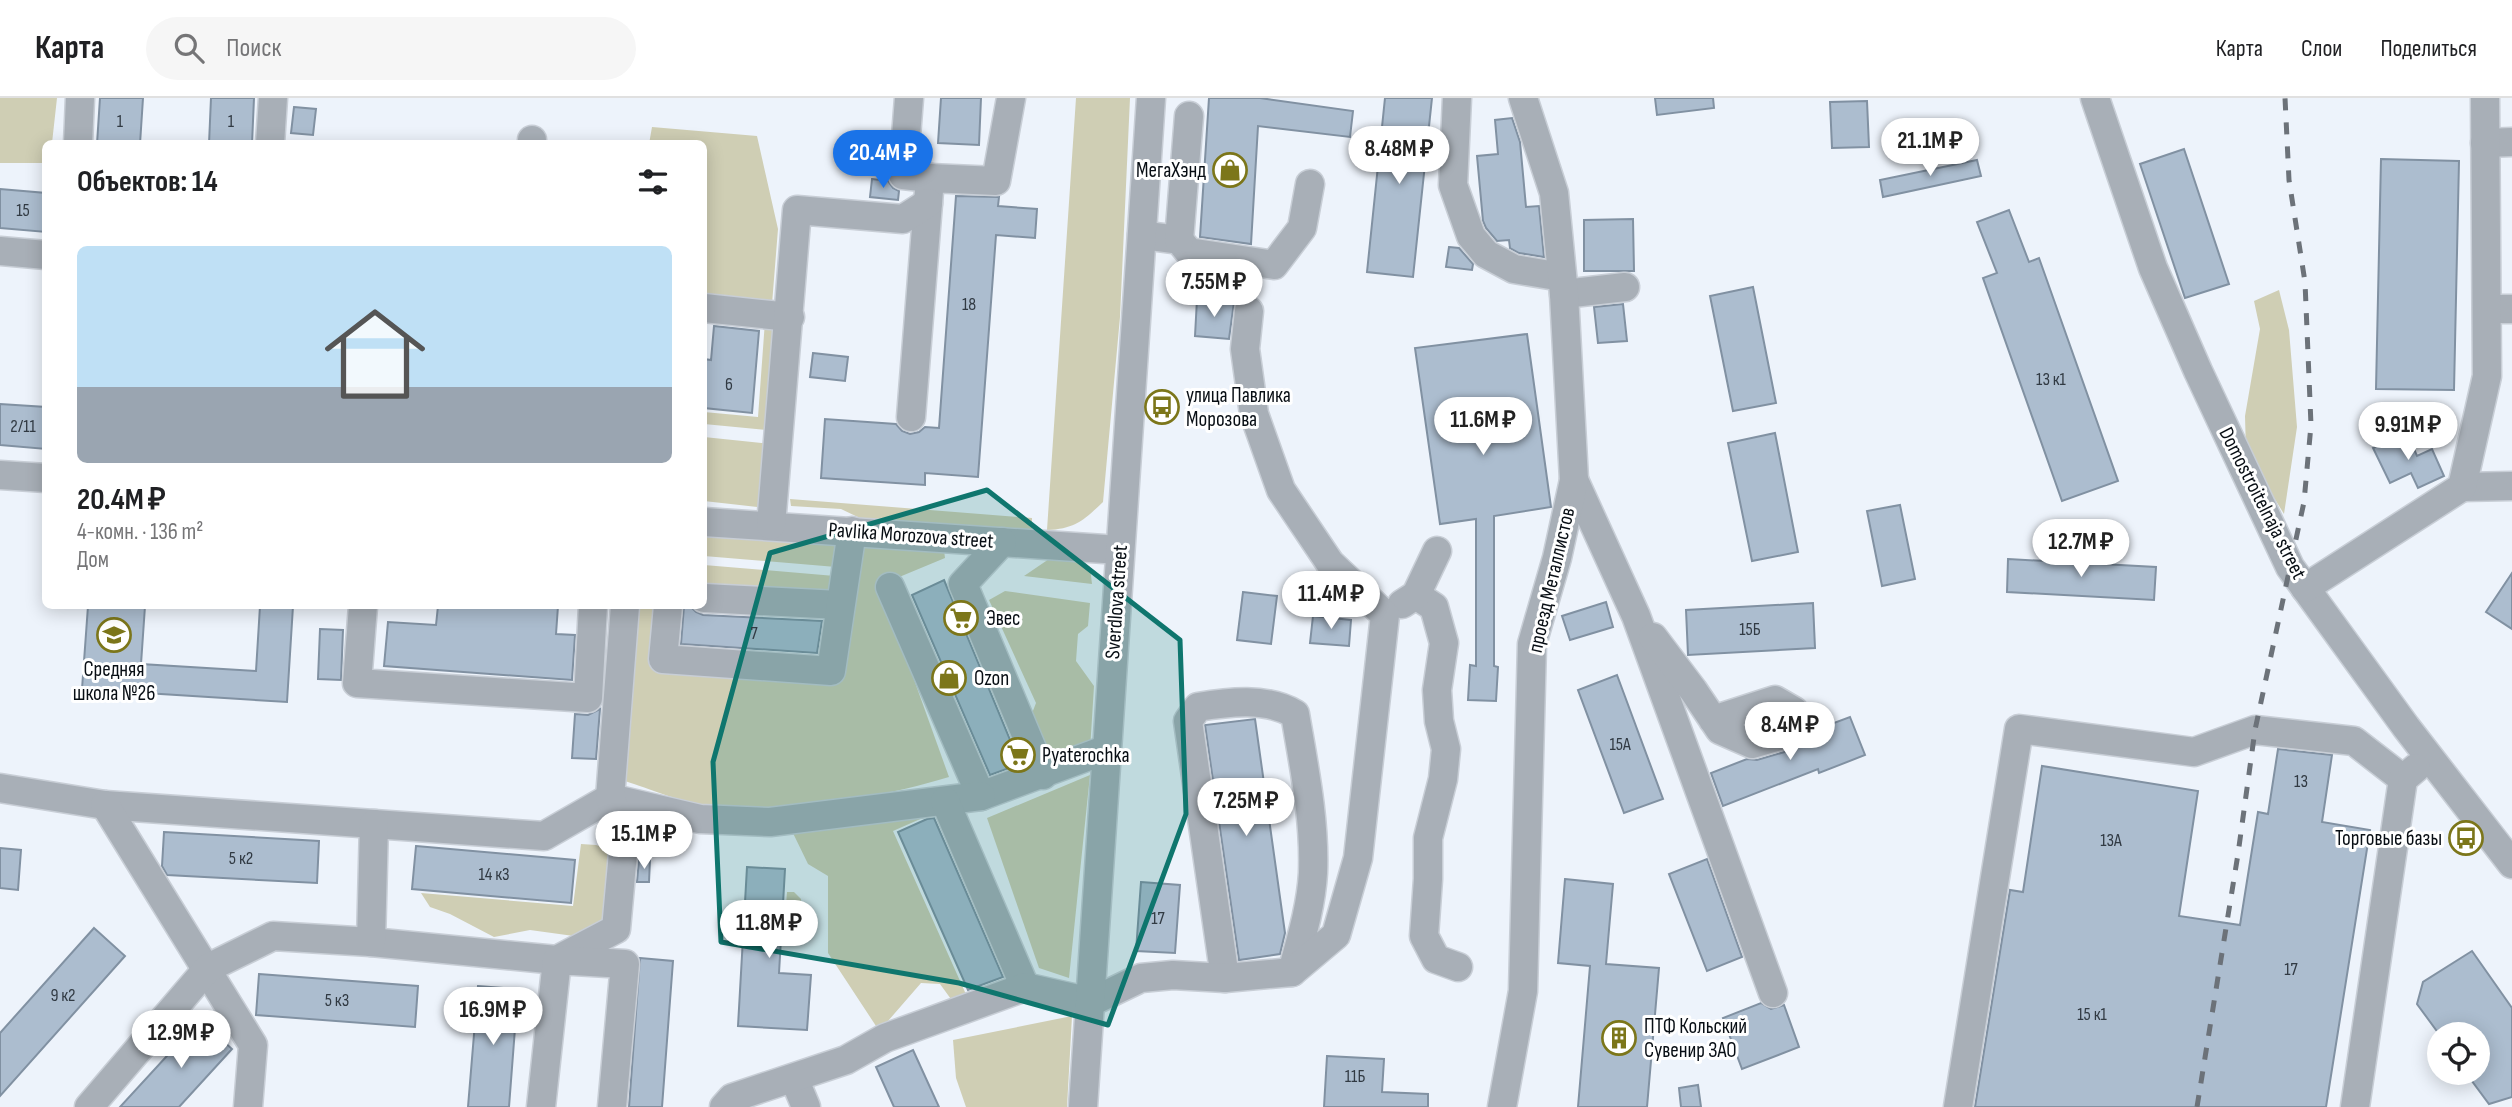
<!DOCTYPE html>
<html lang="ru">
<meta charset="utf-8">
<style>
:root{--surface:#fff;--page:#f6f6f6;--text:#202124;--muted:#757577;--line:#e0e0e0;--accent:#1a73e8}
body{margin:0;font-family:"Sofia Sans Condensed",sans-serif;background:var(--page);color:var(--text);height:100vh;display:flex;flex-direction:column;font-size:26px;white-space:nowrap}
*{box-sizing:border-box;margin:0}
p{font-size:23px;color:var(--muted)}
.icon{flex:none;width:38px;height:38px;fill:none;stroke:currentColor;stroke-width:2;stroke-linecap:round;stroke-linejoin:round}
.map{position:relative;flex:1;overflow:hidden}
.sheet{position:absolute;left:42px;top:42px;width:665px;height:469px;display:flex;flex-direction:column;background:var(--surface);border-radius:10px;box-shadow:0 4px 18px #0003}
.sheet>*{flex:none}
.buttons{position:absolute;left:2427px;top:924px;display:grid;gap:14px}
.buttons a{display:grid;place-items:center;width:63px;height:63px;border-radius:50%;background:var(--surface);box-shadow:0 4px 18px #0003;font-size:35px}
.price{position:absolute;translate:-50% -60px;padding:0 16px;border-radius:24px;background:#fff;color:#222;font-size:23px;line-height:46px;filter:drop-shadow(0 2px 4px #0008)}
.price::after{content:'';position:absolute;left:50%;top:42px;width:21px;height:16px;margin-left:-10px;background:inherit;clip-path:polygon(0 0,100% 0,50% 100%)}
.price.active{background:var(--accent);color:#fff}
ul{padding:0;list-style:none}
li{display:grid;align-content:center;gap:14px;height:371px;padding:0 35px}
li span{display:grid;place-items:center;height:217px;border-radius:10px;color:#555}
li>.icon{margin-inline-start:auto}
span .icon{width:126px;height:126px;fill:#fffc;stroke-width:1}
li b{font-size:30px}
h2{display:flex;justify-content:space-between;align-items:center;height:84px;padding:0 35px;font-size:30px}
header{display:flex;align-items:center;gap:42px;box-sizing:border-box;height:98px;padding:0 35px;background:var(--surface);border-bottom:2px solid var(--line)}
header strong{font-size:33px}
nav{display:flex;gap:38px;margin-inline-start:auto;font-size:24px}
.search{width:490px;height:63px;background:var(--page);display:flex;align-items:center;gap:18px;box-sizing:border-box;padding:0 24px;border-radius:38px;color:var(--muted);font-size:26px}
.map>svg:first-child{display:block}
.green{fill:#cfceb4}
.building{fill:#acbdcf;stroke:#8191a2;stroke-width:2}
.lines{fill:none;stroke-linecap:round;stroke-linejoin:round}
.minor-casing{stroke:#c8ced6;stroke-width:31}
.minor{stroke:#a8afb7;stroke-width:28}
.rail{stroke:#6c7279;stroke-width:5;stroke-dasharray:12 12;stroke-linecap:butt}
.marked{fill:#0f766e;fill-opacity:0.2;stroke:#0f766e;stroke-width:5;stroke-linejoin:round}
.labels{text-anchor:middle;stroke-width:6;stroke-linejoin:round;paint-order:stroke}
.number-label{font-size:18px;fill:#313a43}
.poi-label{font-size:21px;fill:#080e14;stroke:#fff;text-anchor:start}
.street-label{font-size:21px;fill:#080e14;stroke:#fff}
</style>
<header>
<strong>Карта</strong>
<div class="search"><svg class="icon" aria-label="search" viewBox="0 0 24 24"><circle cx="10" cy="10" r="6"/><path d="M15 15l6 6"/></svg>Поиск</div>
<nav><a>Карта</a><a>Слои</a><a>Поделиться</a></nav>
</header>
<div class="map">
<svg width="2512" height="1009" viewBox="0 0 2512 1009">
<rect width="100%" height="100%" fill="#edf3fb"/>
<g class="green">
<path d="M0,0h57l-5,45 -6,1 -1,19h-45z"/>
<path d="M1076,0h54l-10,219 -17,185c-19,18 -28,27 -56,28z"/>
<path d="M652,29l105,9 21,93 -6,75 -68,-8v-152h-55z"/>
<path d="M2279,192l10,40 8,97 -13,87 -38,-62 -1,-36 15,-87 -6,-28z"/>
<path d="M765,223l15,1 -14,108 -62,-6v-12l54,5z"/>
<path d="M704,339l68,7 -5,64 -63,-7z"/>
<path d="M790,401l242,19v12l-170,-11 -21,-10 -50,-3z"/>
<path d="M704,437l136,8 -4,24 -132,-11z"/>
<path d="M860,446l84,6 1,8 -65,27 69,192c-71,22 -167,35 -241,29 -21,-2 -61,-18 -83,-25l12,-175h19l-5,62 191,14 11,-101z"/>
<path d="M1049,461l35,3 6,5 2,17 -68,-8z"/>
<path d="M704,467l131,11 -3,17 -128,-8z"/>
<path d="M1005,493l85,12 -2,23 -10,8 -2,27 18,25 -4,64 -25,12 -21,-8 -15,-33 7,-18 -47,-103z"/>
<path d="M1090,677l-21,203 -30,-10 -52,-150z"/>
<path d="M934,715l-41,18 76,170 -13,5 -16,-22 -19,-1 -33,38 -12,5 -48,-73v-77l-20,-12 -18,-37z"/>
<path d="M581,746l15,1 19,6 -7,73 -27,13 -51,-7 -36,7 -44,-23 -20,-7 -9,-14 152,13z"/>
<path d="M787,794h7l7,7 -2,38 -9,9 -7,-1z"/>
<path d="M1072,918l-5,91h-101l-10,-29 -3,-38z"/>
</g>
<g class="building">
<path d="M100,0h43l-3,46h-43z"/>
<path d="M211,0h43l-2,46h-43z"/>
<path d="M941,0h40l-2,47 -41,-2z"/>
<path d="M1209,0h51l93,13 -3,26 -92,-11 -7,118 -51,-7z"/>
<path d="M1385,0h47l-19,179 -46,-5z"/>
<path d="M1655,0h58l1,10 -57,7z"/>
<path d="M1867,3l2,46 -37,1 -2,-46z"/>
<path d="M294,9l22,2 -3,26 -22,-2z"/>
<path d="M1512,20l8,24 6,65 13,-1 5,51 -25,-4 -9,-5 -1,-8 -12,1 -11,-13 -3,-7 -6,-65 21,-2 -3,-34z"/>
<path d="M2184,51l45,135 -44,14 -45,-134z"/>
<path d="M2381,61l78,2 -5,229 -78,-1z"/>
<path d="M1977,62l4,16 -98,21 -3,-17z"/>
<path d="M872,81l16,2 5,7 6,3 -1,9 -28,-3z"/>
<path d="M0,91l46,4v39l-46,-4z"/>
<path d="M956,98l43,1 -1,9 39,3 -2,29 -39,-3 -18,242 -53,-4v12l-104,-7 4,-59 71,5 6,7 8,3 9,-2 6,-5 14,1z"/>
<path d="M2009,112l20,52 10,-4 79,223 -56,20 -79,-223 14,-5 -20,-51z"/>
<path d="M1633,121l1,52h-50v-51z"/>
<path d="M1449,149l10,1 14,16 -1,6 -26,-3z"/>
<path d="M1753,189l23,116 -43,8 -23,-115z"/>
<path d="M1197,201l37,3 -5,37 -34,-3z"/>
<path d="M1623,206l4,37 -29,2 -4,-36z"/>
<path d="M714,228l45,5 -7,82 -48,-5v-49l7,1z"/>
<path d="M1527,236l24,173 -57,9v150l4,1 -2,34 -28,-1 2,-35 6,1v-147l-36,5 -25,-176z"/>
<path d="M813,255l35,4 -3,24 -35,-4z"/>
<path d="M0,306l46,3v42l-46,-4z"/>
<path d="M1775,335l23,119 -46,9 -24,-118z"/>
<path d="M2407,335l10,23 15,-7 12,27 -26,12 -7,-15 -21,10 -17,-35z"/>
<path d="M1900,407l15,74 -33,7 -15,-75z"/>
<path d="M2008,461l148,8 -2,33 -147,-8z"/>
<path d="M2512,475v56l-26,-17z"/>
<path d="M944,482l76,184 -30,11 -78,-180z"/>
<path d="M1243,494l34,4 -6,48 -34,-4z"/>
<path d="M1606,504l7,25 -43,13 -8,-24z"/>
<path d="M1813,505l2,45 -127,7 -2,-45z"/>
<path d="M88,508h57l-4,58 115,7 4,-65h33l-6,96 -205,-13z"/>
<path d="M438,508h120l-2,28 19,1 -3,45 -188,-14 4,-44 48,3z"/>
<path d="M684,508h6l6,6 7,3 119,6 -5,32 -136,-9z"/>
<path d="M1313,518l38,4 -2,26 -39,-3z"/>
<path d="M320,531l23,1 -2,50 -23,-1z"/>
<path d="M1617,577l46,124 -39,14 -46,-123z"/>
<path d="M600,611l-4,50 -24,-1 3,-44 13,1z"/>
<path d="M1850,619l15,38 -46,18 -1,-4 -95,37 -12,-33 36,-14 10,1 31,-9 6,-4 5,-8 6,-2 -1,-3z"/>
<path d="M1255,621l30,214 -5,21 -41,6 -34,-235z"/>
<path d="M2278,651l54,6 -10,67 48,8 -44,277h-351l35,-217 13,2 19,-126 156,25 -19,125 61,9 18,-113 10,2z"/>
<path d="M934,720l69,159 -35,13 -70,-158 29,-13z"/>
<path d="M164,734l155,9 -2,42 -150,-8 -5,-9z"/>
<path d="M416,748l159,14 -4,43 -159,-14z"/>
<path d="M0,750l21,2 -3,40 -18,-2z"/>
<path d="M1707,761l35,98 -35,14 -38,-97z"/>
<path d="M639,762h11l-1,22h-12z"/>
<path d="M747,769l38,2 -6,104 32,2 -4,55 -69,-4z"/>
<path d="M1565,781l48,5 -7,80 53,4 -12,139h-69l12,-141 -32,-3z"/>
<path d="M1141,784l39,3 -5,68 -39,-2z"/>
<path d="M94,830l31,28 -125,140v-63z"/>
<path d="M2472,853l40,57v89l-23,7 -23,-31h12v-39h-39l-22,-30 6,-22z"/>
<path d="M640,860l33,3 -11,146h-33z"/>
<path d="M259,876l159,12 -3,41 -159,-12z"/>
<path d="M478,888l40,3 -9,118h-41z"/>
<path d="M1761,905l10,6 13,-4 15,42 -57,22 -19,-51z"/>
<path d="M200,922l32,29 -53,58h-59z"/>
<path d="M913,952l26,57h-45l-18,-40z"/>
<path d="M1327,958l57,3 -2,33 46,2v13h-104z"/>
<path d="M1698,987l3,22h-20l-2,-19z"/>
</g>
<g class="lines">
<g class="minor-casing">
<g id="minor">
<path d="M909,0l-6,77 27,3"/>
<path d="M1457,0l-4,87 18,51 15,18 28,15 48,8"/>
<path d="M2095,0l58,170 45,103 92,196 116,160 106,137"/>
<path d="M2485,45l27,-1"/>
<path d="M78,46l2,-46"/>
<path d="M270,46l3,-46"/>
<path d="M532,46v-4"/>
<path d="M1142,137l37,5 10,12 85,13 28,-37 8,-44"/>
<path d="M1179,142l10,-124"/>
<path d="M0,153l46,4"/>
<path d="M1564,196l61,-7"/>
<path d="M704,210l86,9"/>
<path d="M2487,211h25"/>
<path d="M911,319l19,-239 66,3 15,-83"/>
<path d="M0,377l46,3"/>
<path d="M1574,382l62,136 137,377"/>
<path d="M2462,389l50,-1"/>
<path d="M704,424l415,28"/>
<path d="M771,427l26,-315 106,9 25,-16"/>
<path d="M1002,444l-39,42 80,191"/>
<path d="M890,489l91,209 124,-46"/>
<path d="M2305,490l157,-101 25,-111 -2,-278"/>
<path d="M1416,497l18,12 10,36 -7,47 2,31 7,28 -3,30 -15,59v41l-4,57 12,23 22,8"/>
<path d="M704,500l135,7"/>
<path d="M1402,506l14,-9 21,-44"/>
<path d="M363,508l-6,77 231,15 5,-92"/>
<path d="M668,508l-5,53 168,12 21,-140"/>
<path d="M1653,539l40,53 27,40 32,14 31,-9 11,-24 -19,-11 -62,20"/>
<path d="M0,690l105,17 439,31 66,-38 90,21 70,3 211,-26"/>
<path d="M945,703l80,186"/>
<path d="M105,707l148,240 -5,62"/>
<path d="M371,844l186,18 59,-31 9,-98 -15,-33 15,-192"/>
<path d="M1225,880l-37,-257 10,-14c30,-5 69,-10 97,7 9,53 20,105 18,159 -2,34 -12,66 -21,99"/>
<path d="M794,980l12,29"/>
<path d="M89,1009l119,-139 65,-32 98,6 3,-118"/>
<path d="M541,1009l16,-147 68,4 -13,143"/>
<path d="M724,1009l8,-9 114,-38 39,-22 140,-51 66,15 50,-24 32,-3 52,3 67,-6 44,-37 22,-77 27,-243 -55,-52 -49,-73 -27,-76 -9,-65 4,-38"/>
<path d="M1083,1009l68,-1009"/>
<path d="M1502,1009l21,-116 9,-347 25,-86 17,-78 -10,-186 -10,-101 -31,-95"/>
<path d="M1958,1009l61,-378 175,23 61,-22 99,11 49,38"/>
<path d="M2355,1009l48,-328 13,-11"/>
</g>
</g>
<use href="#minor" class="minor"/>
<path class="rail" d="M2197,1009l41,-253 17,-124 49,-228 7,-77 -6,-143 -16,-102 -4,-82"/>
</g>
<path class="marked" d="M987,392l193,150 6,174 -78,211 -149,-42 -238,-41 -8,-180 57,-209z"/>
<defs>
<g id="shop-ring" transform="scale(1.75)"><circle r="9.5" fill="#fff" stroke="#7c761a" stroke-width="1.5"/><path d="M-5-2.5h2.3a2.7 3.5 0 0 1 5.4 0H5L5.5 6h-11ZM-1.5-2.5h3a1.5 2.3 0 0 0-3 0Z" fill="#7c761a"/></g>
<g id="bus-ring" transform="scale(1.75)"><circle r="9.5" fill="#fff" stroke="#7c761a" stroke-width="1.5"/><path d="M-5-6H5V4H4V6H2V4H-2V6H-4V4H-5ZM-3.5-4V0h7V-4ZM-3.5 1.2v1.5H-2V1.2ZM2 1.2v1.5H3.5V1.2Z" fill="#7c761a"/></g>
<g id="supermarket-ring" transform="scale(1.75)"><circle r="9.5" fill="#fff" stroke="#7c761a" stroke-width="1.5"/><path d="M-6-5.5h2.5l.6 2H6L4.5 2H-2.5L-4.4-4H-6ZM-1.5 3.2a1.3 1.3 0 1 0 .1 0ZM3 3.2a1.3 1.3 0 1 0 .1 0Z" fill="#7c761a"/></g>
<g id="school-ring" transform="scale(1.75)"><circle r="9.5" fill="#fff" stroke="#7c761a" stroke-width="1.5"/><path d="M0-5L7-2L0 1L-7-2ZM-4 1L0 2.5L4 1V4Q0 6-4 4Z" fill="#7c761a"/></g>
<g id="building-ring" transform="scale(1.75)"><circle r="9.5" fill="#fff" stroke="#7c761a" stroke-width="1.5"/><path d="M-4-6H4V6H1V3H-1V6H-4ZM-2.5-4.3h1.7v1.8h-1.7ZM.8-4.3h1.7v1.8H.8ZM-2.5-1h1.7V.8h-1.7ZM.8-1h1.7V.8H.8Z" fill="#7c761a"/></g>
</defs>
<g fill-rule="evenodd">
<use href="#shop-ring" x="1230" y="72"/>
<use href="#bus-ring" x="1162" y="309"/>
<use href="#supermarket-ring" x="961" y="520"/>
<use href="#school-ring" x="114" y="537"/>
<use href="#shop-ring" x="949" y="580"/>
<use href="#supermarket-ring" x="1018" y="657"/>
<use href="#bus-ring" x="2466" y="740"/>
<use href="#building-ring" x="1619" y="940"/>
</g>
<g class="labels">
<g class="number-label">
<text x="120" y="29">1</text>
<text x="231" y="29">1</text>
<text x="23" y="118">15</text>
<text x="969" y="212">18</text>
<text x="2051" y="287">13 к1</text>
<text x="729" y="292">6</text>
<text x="23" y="334">2/11</text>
<text x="1750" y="537">15Б</text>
<text x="754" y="541">7</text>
<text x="1620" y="652">15А</text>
<text x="2301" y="689">13</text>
<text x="2111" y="748">13А</text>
<text x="241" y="766">5 к2</text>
<text x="494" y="782">14 к3</text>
<text x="1158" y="826">17</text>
<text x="2291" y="877">17</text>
<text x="63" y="903">9 к2</text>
<text x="337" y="908">5 к3</text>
<text x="2092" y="922">15 к1</text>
<text x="1355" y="984">11Б</text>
</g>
<g class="poi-label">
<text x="1206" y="79" text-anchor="end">МегаХэнд</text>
<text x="1186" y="304">улица Павлика<tspan x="1186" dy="24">Морозова</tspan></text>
<text x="986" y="527">Эвес</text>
<text x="114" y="578" text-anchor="middle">Средняя<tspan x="114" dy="24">школа №26</tspan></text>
<text x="974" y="587">Ozon</text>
<text x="1042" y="664">Pyaterochka</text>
<text x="2442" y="747" text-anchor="end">Торговые базы</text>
<text x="1644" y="935">ПТФ Кольский<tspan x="1644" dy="24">Сувенир ЗАО</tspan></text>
</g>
<g class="street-label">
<text transform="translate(2263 405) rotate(63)" y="7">Domostroitelnaja street</text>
<text transform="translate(911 437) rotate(4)" y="7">Pavlika Morozova street</text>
<text transform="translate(1551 482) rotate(-77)" y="7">проезд Металлистов</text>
<text transform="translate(1116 504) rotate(-86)" y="7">Sverdlova street</text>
</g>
</g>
</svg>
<div class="buttons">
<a><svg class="icon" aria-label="locate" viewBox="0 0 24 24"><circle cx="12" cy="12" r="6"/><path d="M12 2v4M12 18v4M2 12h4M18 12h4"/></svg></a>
</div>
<b class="price" style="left:1930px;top:80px">21.1M ₽</b>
<b class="price" style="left:1399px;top:88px">8.48M ₽</b>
<b class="price active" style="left:883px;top:92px">20.4M ₽</b>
<b class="price" style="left:1214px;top:221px">7.55M ₽</b>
<b class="price" style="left:1483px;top:359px">11.6M ₽</b>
<b class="price" style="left:2408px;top:364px">9.91M ₽</b>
<b class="price" style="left:2081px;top:481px">12.7M ₽</b>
<b class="price" style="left:1331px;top:533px">11.4M ₽</b>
<b class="price" style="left:1790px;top:664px">8.4M ₽</b>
<b class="price" style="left:1246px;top:740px">7.25M ₽</b>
<b class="price" style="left:644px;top:773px">15.1M ₽</b>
<b class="price" style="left:769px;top:862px">11.8M ₽</b>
<b class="price" style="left:493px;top:949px">16.9M ₽</b>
<b class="price" style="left:181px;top:972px">12.9M ₽</b>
<section class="sheet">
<h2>Объектов: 14<svg class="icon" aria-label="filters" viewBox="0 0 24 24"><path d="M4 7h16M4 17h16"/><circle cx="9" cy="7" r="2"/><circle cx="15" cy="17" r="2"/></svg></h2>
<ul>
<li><span style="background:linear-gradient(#bfe0f5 65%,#9aa5b1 0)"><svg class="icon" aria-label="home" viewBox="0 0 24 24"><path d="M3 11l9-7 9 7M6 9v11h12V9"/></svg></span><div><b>20.4M ₽</b><p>4-комн. · 136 m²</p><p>Дом</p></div></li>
</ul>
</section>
</div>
